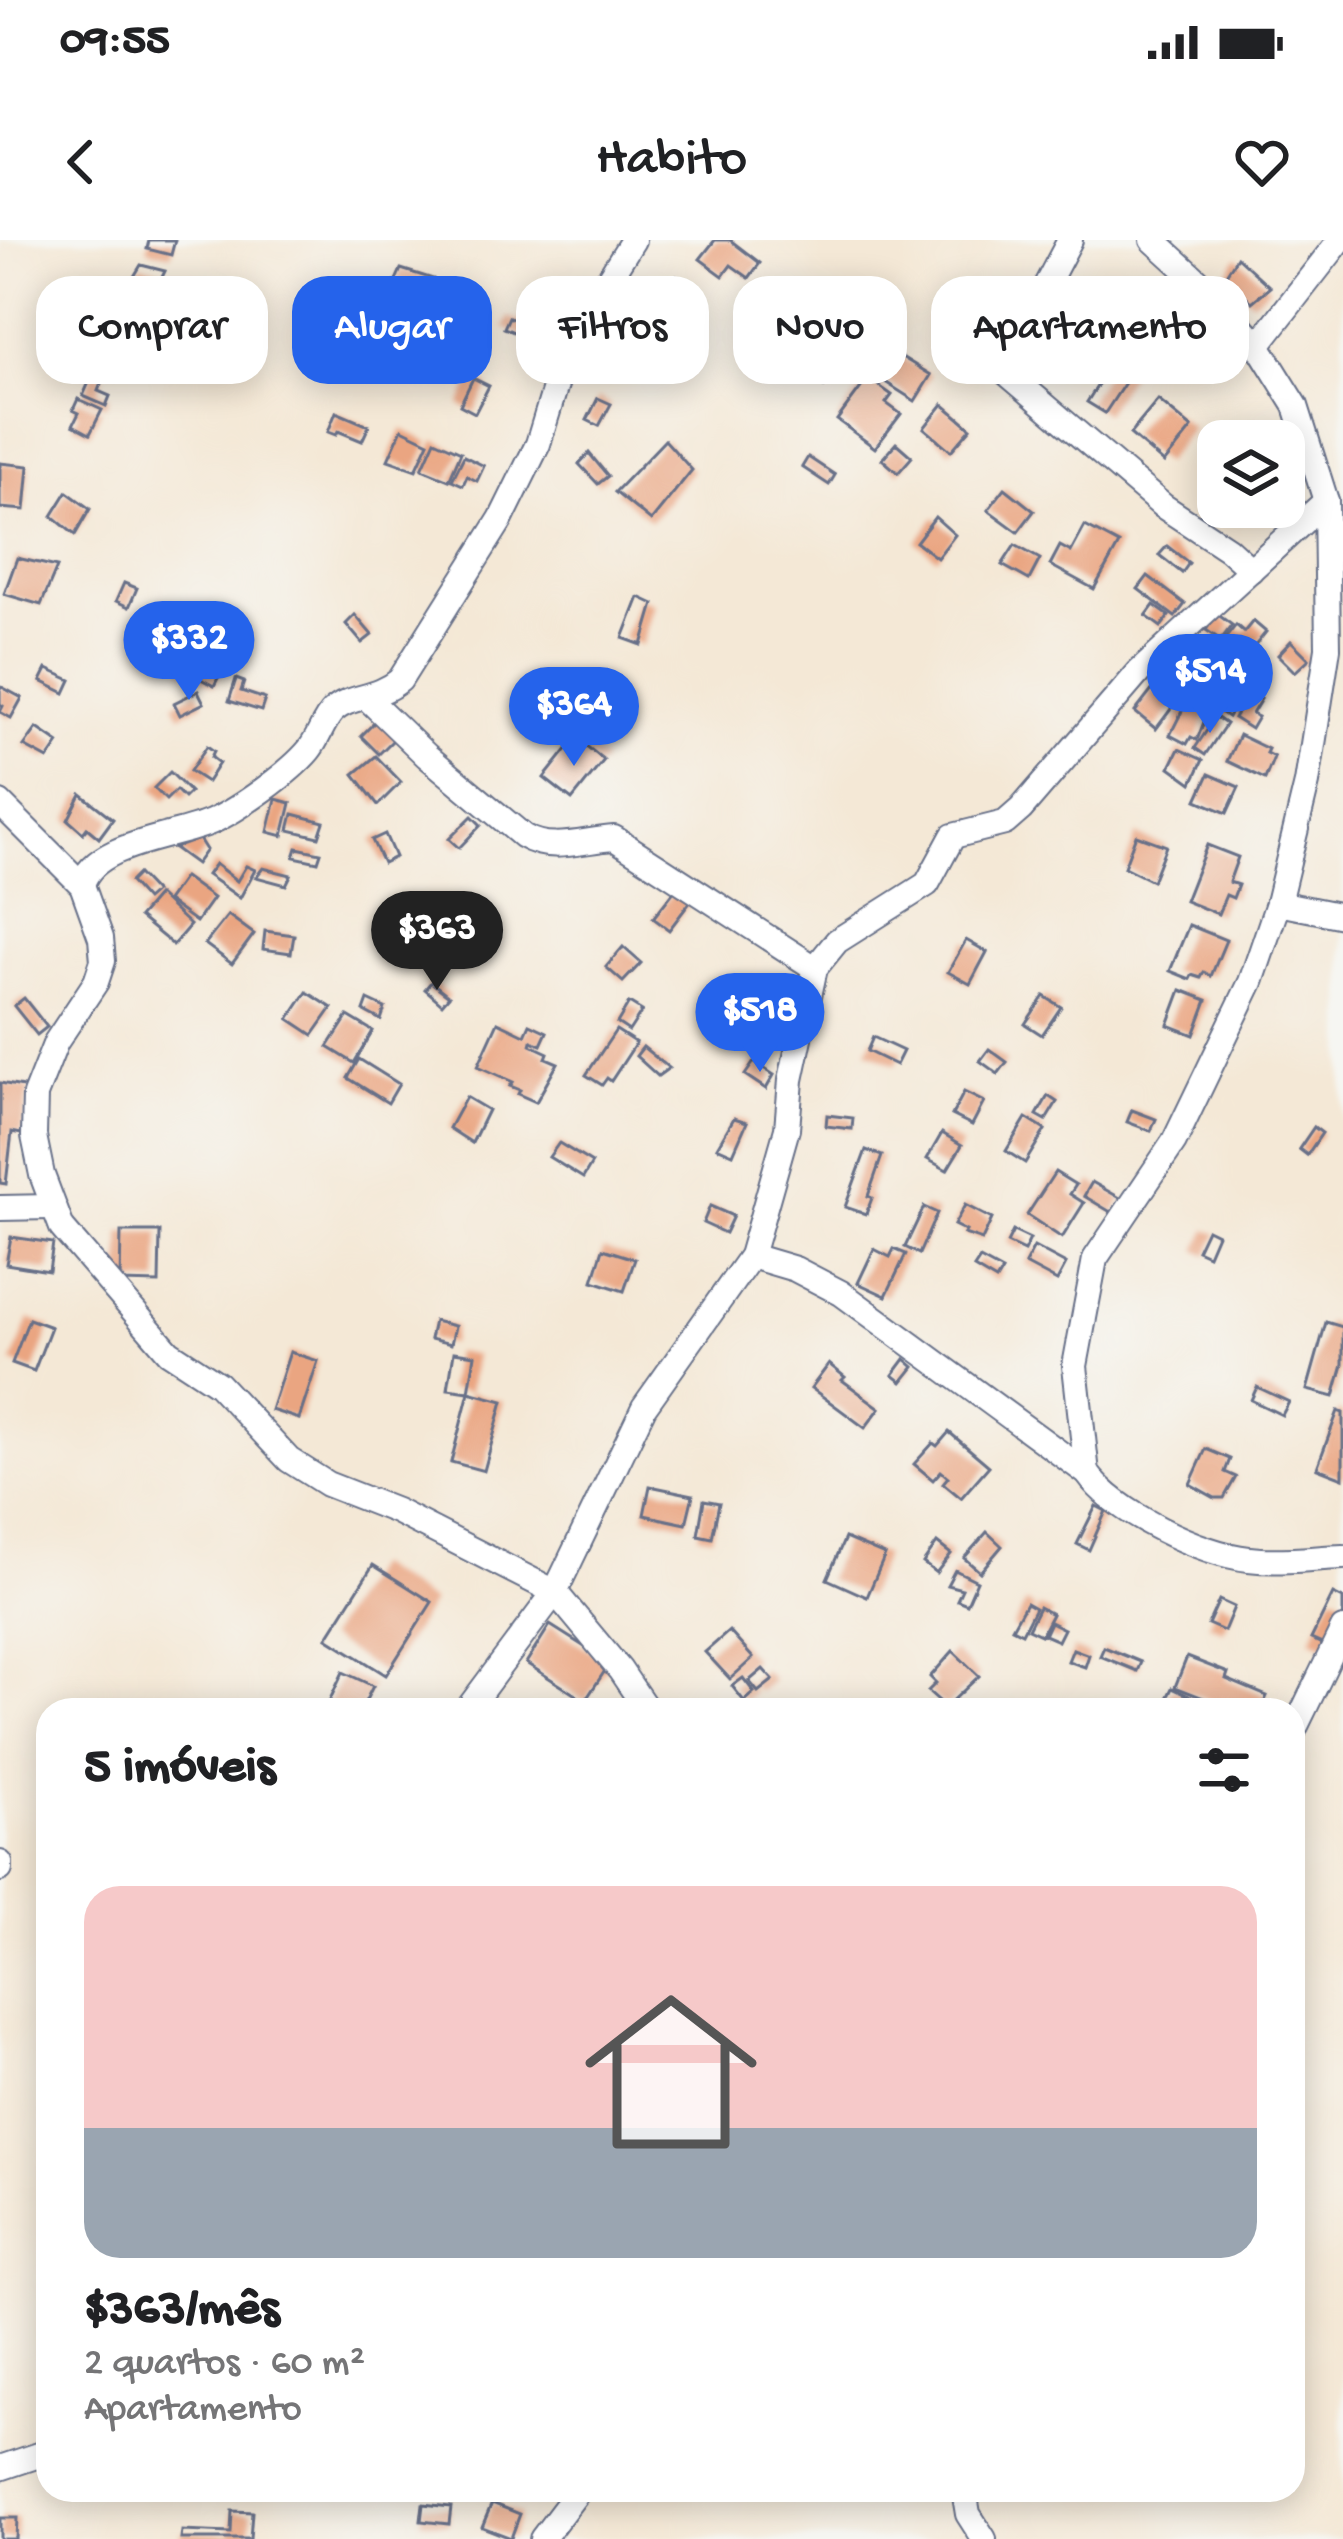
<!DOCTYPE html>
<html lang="pt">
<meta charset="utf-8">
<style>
:root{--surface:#fff;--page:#f6f6f6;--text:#202124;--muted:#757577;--line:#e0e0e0;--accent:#2563eb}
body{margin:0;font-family:"Gochi Hand",sans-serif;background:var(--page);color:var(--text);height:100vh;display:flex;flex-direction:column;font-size:45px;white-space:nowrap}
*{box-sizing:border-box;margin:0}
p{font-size:39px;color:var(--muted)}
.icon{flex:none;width:66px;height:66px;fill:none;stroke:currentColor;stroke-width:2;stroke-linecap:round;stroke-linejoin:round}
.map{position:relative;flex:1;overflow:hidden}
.drawer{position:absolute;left:36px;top:1458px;width:1269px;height:804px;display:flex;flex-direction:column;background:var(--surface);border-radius:36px;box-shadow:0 6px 30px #0003}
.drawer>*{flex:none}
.banner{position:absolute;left:36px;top:36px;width:1272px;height:108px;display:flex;gap:24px}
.fabs{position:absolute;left:1197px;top:180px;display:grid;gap:24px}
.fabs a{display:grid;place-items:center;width:108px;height:108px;border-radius:24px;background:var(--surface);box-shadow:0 6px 30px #0003;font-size:60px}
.price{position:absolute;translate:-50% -102px;padding:0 27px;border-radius:42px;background:var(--accent);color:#fff;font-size:39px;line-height:78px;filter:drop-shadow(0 3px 6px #0008)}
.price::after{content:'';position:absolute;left:50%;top:72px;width:36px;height:27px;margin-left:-18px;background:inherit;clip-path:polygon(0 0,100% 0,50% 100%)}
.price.active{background:#222;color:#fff}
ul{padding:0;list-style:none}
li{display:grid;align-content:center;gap:24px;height:636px;padding:0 48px}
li+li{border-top:3px solid var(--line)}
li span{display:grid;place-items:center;height:372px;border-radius:36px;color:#555}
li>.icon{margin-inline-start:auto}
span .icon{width:216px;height:216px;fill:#fffc;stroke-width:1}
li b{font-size:51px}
h2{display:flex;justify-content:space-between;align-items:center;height:144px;padding:0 48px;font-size:51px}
.tag{padding:0 42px;border-radius:36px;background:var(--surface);box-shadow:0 6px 30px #0003;font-size:42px;line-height:108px}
.tag.active{background:var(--accent);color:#fff}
.status{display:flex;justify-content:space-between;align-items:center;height:84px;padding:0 60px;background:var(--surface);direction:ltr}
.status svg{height:33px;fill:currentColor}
header{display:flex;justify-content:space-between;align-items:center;height:156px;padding:0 48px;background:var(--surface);font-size:54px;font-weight:600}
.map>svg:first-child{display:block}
.building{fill:#eaa581}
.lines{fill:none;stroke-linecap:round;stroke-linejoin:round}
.minor-casing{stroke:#677088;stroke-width:28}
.minor{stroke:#fff;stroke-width:24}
</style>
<div class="status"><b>09:55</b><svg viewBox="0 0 49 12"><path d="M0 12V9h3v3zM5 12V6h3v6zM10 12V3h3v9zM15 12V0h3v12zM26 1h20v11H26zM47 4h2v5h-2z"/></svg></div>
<header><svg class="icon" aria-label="back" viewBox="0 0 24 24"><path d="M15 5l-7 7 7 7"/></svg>Habito<svg class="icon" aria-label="heart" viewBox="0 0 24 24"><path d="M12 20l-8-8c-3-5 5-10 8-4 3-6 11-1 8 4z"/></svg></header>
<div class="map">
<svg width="1343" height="2299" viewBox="0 0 1343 2299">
<rect width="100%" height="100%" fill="#f6f6f2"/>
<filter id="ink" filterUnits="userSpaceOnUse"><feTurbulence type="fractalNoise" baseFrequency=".00833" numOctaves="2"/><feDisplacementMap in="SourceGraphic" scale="24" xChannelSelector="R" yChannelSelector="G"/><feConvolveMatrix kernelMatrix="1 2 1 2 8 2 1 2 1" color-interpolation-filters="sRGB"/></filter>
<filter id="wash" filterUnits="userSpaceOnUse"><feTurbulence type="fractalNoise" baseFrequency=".004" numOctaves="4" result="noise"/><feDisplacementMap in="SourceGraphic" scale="48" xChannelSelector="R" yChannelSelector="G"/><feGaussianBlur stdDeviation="2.7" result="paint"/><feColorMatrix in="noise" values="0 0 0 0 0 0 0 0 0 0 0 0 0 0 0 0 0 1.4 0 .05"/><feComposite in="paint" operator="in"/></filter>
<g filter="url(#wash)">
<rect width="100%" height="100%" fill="#f4e8d6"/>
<g id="blocks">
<g class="building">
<path d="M149,0h26l-4,15 -24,-6z"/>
<path d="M715,0h15l30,23 -11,15 -18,-13 -8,11 -23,-17z"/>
<path d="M1237,17l33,30 -18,15 -27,-26z"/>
<path d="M141,25l24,6 -14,30 -27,-8z"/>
<path d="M401,29l32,10 -22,48 -28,-17z"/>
<path d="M676,36l18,11 -8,15 -19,-10z"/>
<path d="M78,44l14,7 -6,13 -14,-6z"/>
<path d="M959,61l25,18 7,-10 8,6 -15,22 -20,-14 -8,12 -14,-9z"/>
<path d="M1177,68l16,8 -8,14 -15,-8z"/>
<path d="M442,70l37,19 -11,21 -37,-19z"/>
<path d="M509,77l26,11 -5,11 -26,-11z"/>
<path d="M1084,84l12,6 -8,17 -14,-10z"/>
<path d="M101,99l9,4 -3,6 13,6 -6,15 -23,-9z"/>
<path d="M887,108l44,27 -16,26 -44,-28z"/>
<path d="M1112,123l18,12 -25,38 -18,-11z"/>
<path d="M823,124l12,10 -11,13 -12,-10z"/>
<path d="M94,131l10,5 -6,15 12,5 -4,10 -23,-10z"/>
<path d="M473,138l16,8 -14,27 -15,-8z"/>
<path d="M868,138l24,17 -6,8 15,11 -26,34 -38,-28z"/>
<path d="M598,158l13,6 -12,22 -12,-6z"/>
<path d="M78,159l24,11 -12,24 -17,-9 6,-12 -6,-3z"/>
<path d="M1158,160l34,28 -28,35 -34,-29z"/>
<path d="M943,164l28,24 -20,23 -27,-23z"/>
<path d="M336,172l33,14 -7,15 -24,-10 -2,4 -8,-3z"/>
<path d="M402,189l27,13 -13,28 -28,-10z"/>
<path d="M435,200l26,12 -12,28 -27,-11z"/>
<path d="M665,200l27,30 -41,51 -36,-29z"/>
<path d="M896,203l16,14 -14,16 -16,-14z"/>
<path d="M589,213l19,23 -10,8 -19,-20z"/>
<path d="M464,216l20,10 -7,15 -10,-5 -4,9 -11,-5z"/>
<path d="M808,217l27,18 -6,10 -27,-18z"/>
<path d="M0,223l29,3 -4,44 -25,-2z"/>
<path d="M1005,248l29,23 -16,21 -30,-22z"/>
<path d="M1218,250v18l-12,16 -8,-6z"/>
<path d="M67,252l23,17 -15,26 -23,-19z"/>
<path d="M935,277l20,18 -18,23 -21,-16z"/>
<path d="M1085,286l34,18 -25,45 -44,-24 10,-19 11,6z"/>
<path d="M1015,305l25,14 -11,21 -27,-15z"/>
<path d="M1167,306l22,17 -7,10 -23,-18z"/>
<path d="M17,318l40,9 -16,38 -37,-11z"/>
<path d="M1148,336l37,28 -10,13 -37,-28z"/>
<path d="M124,343l13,5 -8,19 -13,-6z"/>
<path d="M639,357l15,7 -12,41 -19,-7z"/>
<path d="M1154,365l15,11 -8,11 -15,-11z"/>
<path d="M1217,374l15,11 -11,15 -15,-10z"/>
<path d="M355,375l17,20 -10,8 -16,-19z"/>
<path d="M1253,381l13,11 -20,25 -22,-17 12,-15 8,7z"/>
<path d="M1291,401l18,18 -14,13 -17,-17z"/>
<path d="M190,414l31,18 -7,14 -32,-17z"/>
<path d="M47,429l24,11 -6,13 -24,-12z"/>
<path d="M1218,434l18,13 8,-11 10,8 -17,24 -29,-22z"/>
<path d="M236,439l8,3 -3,9 24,8 -4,12 -32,-10z"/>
<path d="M1159,441l21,16 -24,32 -21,-17z"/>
<path d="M0,446l22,12 -11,20 -11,-6 3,-6 -3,-2z"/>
<path d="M198,451l6,12 -24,12 -6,-12z"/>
<path d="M1249,452l12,7 -9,15 6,3 -7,12 -17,-11z"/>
<path d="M1216,455l18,12 -6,10 -19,-13z"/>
<path d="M1186,463l21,11 -10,26 -6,-3 -4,7 -17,-9z"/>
<path d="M1216,477l10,7 -21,31 -10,-7z"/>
<path d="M378,479l18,18 -17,17 -18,-18z"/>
<path d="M37,488l22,15 -11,16 -24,-13z"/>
<path d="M1239,495l29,14 -2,4 8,4 -9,22 -38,-18z"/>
<path d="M576,498l28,22 -32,40 -28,-22z"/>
<path d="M207,506l7,5 -3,6 8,6 -12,19 -17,-11z"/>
<path d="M1179,509l24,11 -11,23 -22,-16z"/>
<path d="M376,516l25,26 -23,23 -24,-31z"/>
<path d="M170,532l20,20 -6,6 -8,-8 -10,10 -12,-12z"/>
<path d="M1209,534l30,13 -12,26 -30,-13z"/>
<path d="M81,554l32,25 -14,19 -12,-10 -4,5 -15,-13z"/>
<path d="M276,559l15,4 -8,33 -15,-4z"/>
<path d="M293,574l31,8 -5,15 -30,-7z"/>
<path d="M472,576l9,9 -22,23 -10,-9z"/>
<path d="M385,594l10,23 -12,6 -11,-23z"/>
<path d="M1136,595l30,11 -14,35 -28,-14z"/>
<path d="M199,599l7,11 -10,14 -22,-16z"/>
<path d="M1207,605l31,12 -9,25 9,3 -5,13 -7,-3 -8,19 -33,-13z"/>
<path d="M297,608l24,5 -3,9 -24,-5z"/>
<path d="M215,624l22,17 9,-15 9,4 -15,28 -33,-23z"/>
<path d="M263,628l28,7 -5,10 -30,-8z"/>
<path d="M138,634l17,18 -9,8 -16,-18z"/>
<path d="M184,637l29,21 -17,24 -29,-21z"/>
<path d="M678,646l16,11 -25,33 -16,-12z"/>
<path d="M158,655l32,30 -17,20 -34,-28z"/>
<path d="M228,675l26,19 -22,30 -27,-20z"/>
<path d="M1189,685l37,15 -15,36 -7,-4 -3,6 -9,-3 -2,4 -20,-8z"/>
<path d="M265,691l29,4 -3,18 -28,-4z"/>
<path d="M966,700l21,12 -17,32 -22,-12z"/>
<path d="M623,707l18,16 -18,19 -17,-15z"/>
<path d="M431,742l18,14 -7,8 -17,-15z"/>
<path d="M1181,750l26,10 -13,35 -26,-10z"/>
<path d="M307,752l25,16 -19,27 -24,-16z"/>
<path d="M1044,756l17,11 -19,28 -17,-11z"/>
<path d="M24,758l23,29 -10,8 -23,-29z"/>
<path d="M368,760l17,8 -4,12 -17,-9z"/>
<path d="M629,763l13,8 -13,20 -12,-8z"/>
<path d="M348,776l25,15 -19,32 -26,-16z"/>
<path d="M498,782l27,13 5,-11 17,8 -6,13 -9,-4 -1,4 17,8 -2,5 12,5 -22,39 -18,-8 2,-4 -10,-4 3,-4 -35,-16z"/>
<path d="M616,790l20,13 -25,38 -4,-3 -5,7 -16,-10z"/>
<path d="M873,797l30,14 -7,14 -29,-14z"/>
<path d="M643,807l26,21 -11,8 -22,-20z"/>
<path d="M989,809l18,13 -9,12 -18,-13z"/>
<path d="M359,819l40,25 -11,19 -40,-25z"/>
<path d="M754,822l20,13 -8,14 -21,-14z"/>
<path d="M0,843l29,5 -8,46 -9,-2 -6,52 -6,-1z"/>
<path d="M964,852l20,10 -12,23 -20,-10z"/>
<path d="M1048,856l9,6 -11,18 -9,-5z"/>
<path d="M466,857l22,13 -16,33 -23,-15z"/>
<path d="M1132,870l24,9 -5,12 -24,-9z"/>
<path d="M827,875l26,3 -1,11 -26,-3z"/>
<path d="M734,878l13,4 -14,32 -16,-7z"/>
<path d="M1026,878l19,12 -20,33 -19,-12z"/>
<path d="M1314,887l8,6 -15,22 -8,-6z"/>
<path d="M942,893l20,12 -15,25 -20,-11z"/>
<path d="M559,903l33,20 -9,15 -34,-21z"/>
<path d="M866,910l16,6 -14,40 4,2 -6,16 -21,-7z"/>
<path d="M1055,932l21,13 -6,9 14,9 -22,35 -35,-23z"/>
<path d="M1092,942l30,17 -8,15 -30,-18z"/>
<path d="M965,965l27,14 -10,21 -18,-6 2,-3 -12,-6z"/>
<path d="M710,966l23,10 -8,17 -22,-10z"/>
<path d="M924,967l13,6 -18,41 -14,-7z"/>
<path d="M1207,989l10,5 -9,21 -11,-5z"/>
<path d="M1013,991l17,8 -6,12 -17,-8z"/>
<path d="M121,992h39l-1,51 -39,-1z"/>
<path d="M11,997l42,6 -4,28 -43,-7z"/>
<path d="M1034,1007l32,17 -9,17 -32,-17z"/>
<path d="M603,1009l32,10 -11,32 -31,-10z"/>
<path d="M874,1009l16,8 4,-8 12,5 -20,42 -28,-13z"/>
<path d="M980,1019l22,12 -6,10 -22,-13z"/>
<path d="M29,1079l22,8 -17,44 -22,-8z"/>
<path d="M434,1081l21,5 -4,18 -21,-5z"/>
<path d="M1326,1082l17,5v38l-9,32 -27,-7z"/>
<path d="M290,1112l28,9 -19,58 -28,-9z"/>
<path d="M454,1112l21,3 -6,37 -21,-3z"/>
<path d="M905,1119l9,8 -12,15 -9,-7z"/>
<path d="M829,1124l16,13 -3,3 38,28 -15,20 -54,-40z"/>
<path d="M1257,1147l32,15 -7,13 -31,-15z"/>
<path d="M469,1152l34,9 -19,70 -33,-9z"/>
<path d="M1338,1171l5,2v65l-26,-10z"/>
<path d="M949,1192l40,34 -28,32 -18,-15 5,-6 -7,-6 -8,9 -19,-16 19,-21 4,3z"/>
<path d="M1206,1209l24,10 -5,13 11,5 -12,21h-9l-25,-14z"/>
<path d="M650,1246l43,9 -7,29 -42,-9z"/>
<path d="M704,1260l15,3 -7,35 -14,-3z"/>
<path d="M1096,1266l10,5 -17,39 -12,-6z"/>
<path d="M987,1292l15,14 -22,26 -16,-14z"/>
<path d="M845,1298l40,17 -18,42 -40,-18z"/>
<path d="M937,1303l14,11 -15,19 -13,-10z"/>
<path d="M373,1325l59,37 -46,73 -59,-37z"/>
<path d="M955,1330l22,11 -10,23 -10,-4 5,-11 -15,-4z"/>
<path d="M1333,1354l10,5v18l-14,30 -18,-8z"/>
<path d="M1219,1360l15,7 -10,24 -16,-7z"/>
<path d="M1026,1363l9,5 -13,25 -10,-5z"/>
<path d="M1039,1367l13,7 -11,21 -13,-6z"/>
<path d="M1050,1382l14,7 -6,12 -14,-6z"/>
<path d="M550,1385l60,38 -25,38 -59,-38z"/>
<path d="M729,1391l24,27 -23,21 -25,-27z"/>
<path d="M1104,1407l37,15 -4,9 -37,-15z"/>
<path d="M1073,1409l16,6 -4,12 -17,-6z"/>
<path d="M953,1411l26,25 -33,31 -18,-16 8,-8 -6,-6z"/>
<path d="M1187,1417l41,16 -2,6 41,17 -6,14h-27l-59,-23z"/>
<path d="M763,1429l10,11 -15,12 -9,-11z"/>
<path d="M343,1432l30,14 -12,24h-36z"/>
<path d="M743,1438l11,14 -10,9 -12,-15z"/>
<path d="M1172,1448l17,8 -5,12 -18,-8z"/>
<path d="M492,2263l28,11 -9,24 -29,-11z"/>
<path d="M423,2264l28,3 -2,17 -28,-3z"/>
<path d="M232,2271l20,1 -2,27h-69l1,-8 49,2z"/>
<path d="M0,2278h17l-1,21h-16z"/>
</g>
</g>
</g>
<g filter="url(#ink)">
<use href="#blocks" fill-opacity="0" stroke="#677088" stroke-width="3"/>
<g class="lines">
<g class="minor-casing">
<g id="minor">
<path d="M1070,0l-68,129 161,137 65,43 23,21"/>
<path d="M1258,105l82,-105"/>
<path d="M368,459l59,57 96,80c29,17 59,4 91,2l201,130"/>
<path d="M0,563l82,82 19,53 2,23 -7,21 -40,60 -21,53 -1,41 8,39 20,53 107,124 49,32 71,76 38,24 69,27 159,81 65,78 27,40"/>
<path d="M82,645c11,-42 93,-47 129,-63 27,-12 79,-49 98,-72 10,-12 14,-29 24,-39 17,-16 43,-11 67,-31l101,-161 37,-75 24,-79 17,-39 54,-86"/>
<path d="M1278,663l65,13"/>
<path d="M0,968l51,-1"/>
<path d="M751,1016l44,13 46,24 246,180c28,40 114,81 162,86 31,4 63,-1 94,-2"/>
<path d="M1087,1233l-12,-107 20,-107 79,-117 77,-160 27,-79 29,-120 21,-135 -2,-147 -30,-95 -38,-61 -39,-45 -66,-60"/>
<path d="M467,1470l88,-118 89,-185 107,-151 36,-127 4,-49 24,-112 22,-27 90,-57 26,-48 52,-13 16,-14 118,-137 187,-171"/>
<path d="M1293,1492l50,-103"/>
<path d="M0,1623v6"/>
<path d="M0,2228l48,-16"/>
<path d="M964,2250l4,24 16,25"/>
<path d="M542,2299l37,-49"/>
</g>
</g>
<use href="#minor" class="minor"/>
</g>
</g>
</svg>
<div class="fabs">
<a><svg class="icon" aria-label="layers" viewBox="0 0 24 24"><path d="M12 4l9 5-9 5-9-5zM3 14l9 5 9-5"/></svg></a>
</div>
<b class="price" style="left:189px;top:463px">$332</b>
<b class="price" style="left:1210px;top:496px">$514</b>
<b class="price" style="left:574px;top:529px">$364</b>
<b class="price active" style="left:437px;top:753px">$363</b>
<b class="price" style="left:760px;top:835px">$518</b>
<div class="banner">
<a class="tag">Comprar</a>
<a class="tag active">Alugar</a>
<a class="tag">Filtros</a>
<a class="tag">Novo</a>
<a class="tag">Apartamento</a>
</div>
<section class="drawer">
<h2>5 imóveis<svg class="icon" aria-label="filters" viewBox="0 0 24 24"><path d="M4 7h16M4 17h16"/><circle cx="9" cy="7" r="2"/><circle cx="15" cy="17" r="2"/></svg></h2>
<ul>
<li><span style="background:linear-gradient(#f6c9c9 65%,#9aa5b1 0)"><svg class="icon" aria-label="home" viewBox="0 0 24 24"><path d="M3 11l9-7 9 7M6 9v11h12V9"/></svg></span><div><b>$363/mês</b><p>2 quartos · 60 m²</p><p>Apartamento</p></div></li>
</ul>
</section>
</div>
